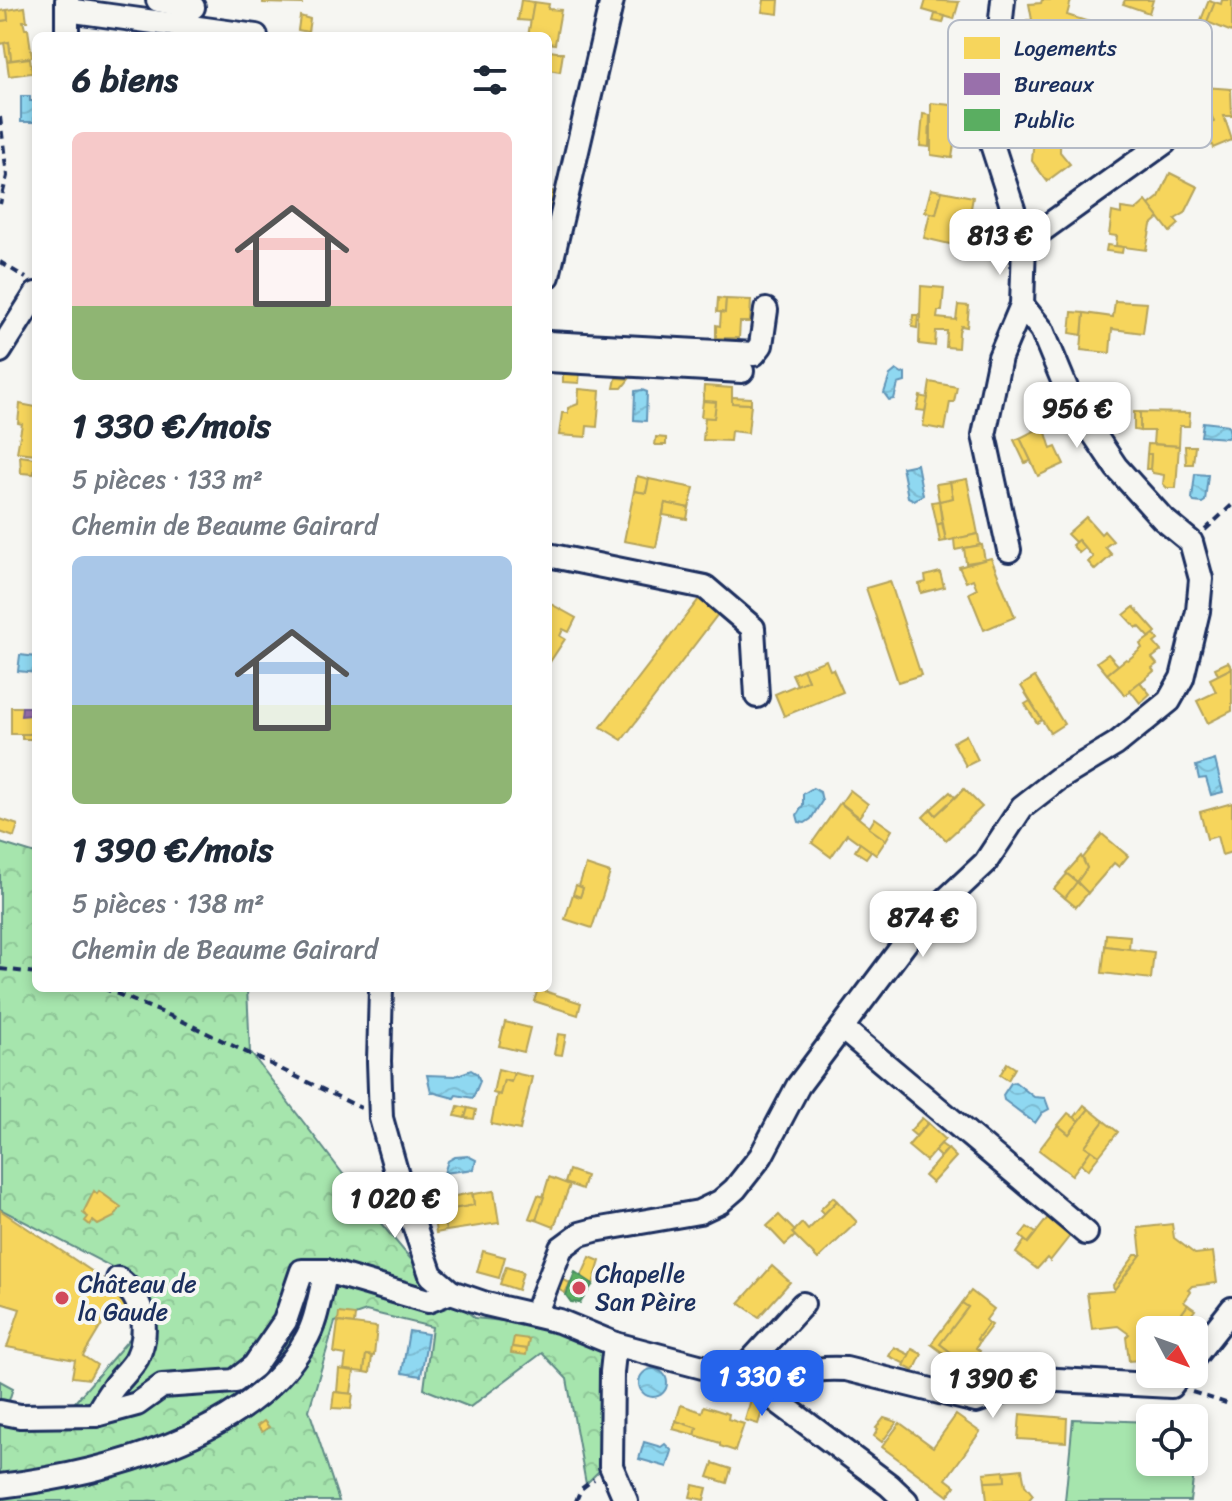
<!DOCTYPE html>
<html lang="fr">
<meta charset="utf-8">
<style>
:root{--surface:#fff;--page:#f6f6f7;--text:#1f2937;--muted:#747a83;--accent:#2563eb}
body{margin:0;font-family:Sriracha,sans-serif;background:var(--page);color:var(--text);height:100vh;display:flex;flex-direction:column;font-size:30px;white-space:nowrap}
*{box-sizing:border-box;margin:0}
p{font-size:26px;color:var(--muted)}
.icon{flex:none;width:44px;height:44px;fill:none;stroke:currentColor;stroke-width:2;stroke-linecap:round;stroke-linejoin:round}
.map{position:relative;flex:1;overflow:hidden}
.sheet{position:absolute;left:32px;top:32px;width:520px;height:960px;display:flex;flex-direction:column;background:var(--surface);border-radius:12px;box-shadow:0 4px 12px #0003}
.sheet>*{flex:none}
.needle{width:52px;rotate:131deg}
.tools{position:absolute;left:1136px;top:1316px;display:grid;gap:16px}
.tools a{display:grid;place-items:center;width:72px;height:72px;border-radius:12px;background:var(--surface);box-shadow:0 4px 12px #0003;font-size:40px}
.price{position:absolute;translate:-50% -68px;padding:0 18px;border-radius:16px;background:#fff;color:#222;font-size:26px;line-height:52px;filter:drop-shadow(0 2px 4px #0008)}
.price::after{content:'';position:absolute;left:50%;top:48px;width:24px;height:18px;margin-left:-12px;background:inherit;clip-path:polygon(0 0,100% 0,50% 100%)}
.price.current{background:var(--accent);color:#fff}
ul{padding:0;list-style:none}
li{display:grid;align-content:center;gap:16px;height:424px;padding:0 40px}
li span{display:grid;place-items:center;height:248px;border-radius:12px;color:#555}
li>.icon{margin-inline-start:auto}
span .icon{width:144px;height:144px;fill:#fffc;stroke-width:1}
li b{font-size:34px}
h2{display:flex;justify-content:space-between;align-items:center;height:96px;padding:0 40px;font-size:34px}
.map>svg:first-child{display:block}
.forest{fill:url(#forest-crowns);stroke:#608a86;stroke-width:2}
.park{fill:#a6e5ad;stroke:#608a86;stroke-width:2}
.water{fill:url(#water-waves);stroke:#6194b6;stroke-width:2}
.homes{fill:#f6d55c;stroke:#b4a35d;stroke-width:2}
.offices{fill:#9970ab;stroke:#735c94;stroke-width:2}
.public{fill:#5aae61;stroke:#478860;stroke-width:2}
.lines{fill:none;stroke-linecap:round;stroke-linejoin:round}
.minor-casing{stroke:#1b2f5e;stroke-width:28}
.path{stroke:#1b2f5e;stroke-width:4;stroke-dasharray:8 6;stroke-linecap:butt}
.minor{stroke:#f6f6f2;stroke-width:22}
.poi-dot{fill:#d1495b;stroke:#f6f6f2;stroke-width:3}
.labels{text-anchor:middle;stroke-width:8;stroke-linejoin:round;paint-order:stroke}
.poi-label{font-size:24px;fill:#1b2f5e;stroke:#f6f6f2;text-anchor:start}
.key{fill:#f6f6f2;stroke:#b4bac6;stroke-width:2}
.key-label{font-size:22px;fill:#1b2f5e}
</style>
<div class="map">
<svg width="1232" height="1501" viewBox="0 0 1232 1501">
<defs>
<pattern id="forest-crowns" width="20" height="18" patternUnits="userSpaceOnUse" patternTransform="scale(2)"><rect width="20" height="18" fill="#a6e5ad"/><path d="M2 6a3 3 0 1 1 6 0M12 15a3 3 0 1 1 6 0" fill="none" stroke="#8ec597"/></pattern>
<pattern id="water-waves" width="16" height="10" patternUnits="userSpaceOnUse" patternTransform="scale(2)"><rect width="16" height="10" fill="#8fd8f1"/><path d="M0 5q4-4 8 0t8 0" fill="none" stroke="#7bbad1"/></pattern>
</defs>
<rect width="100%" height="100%" fill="#f6f6f2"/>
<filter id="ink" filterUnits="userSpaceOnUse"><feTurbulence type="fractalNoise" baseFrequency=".0125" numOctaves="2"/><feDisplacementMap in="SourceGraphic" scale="16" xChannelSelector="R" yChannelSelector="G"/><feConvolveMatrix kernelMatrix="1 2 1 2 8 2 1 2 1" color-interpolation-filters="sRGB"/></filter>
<g filter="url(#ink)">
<path class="forest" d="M0,843l36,11v134h211l3,64 128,168 47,56 50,42 74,8 62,26 -4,111 -21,21 -19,-105 -25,-26 -72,54 -46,-18 8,-62 -66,-16 -31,11 -26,88 30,91h-339v-120l13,7 -6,19 51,15 72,-84 5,-59 -135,-70z"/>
<path class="park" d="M1073,1419l77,3v40h44v-39l7,1 -11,77h-125z"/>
<g class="water">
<path d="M21,96h9v5h4v21h-13z"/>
<path d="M896,370l6,4 3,-1v9l-7,2 -4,15 -5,1 -5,-7 6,-18z"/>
<path d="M642,390l5,2 -1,29 -12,-1 1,-29z"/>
<path d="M1203,422l25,3 2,8 -3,5 -26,-2z"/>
<path d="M917,464l6,31 -9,5 -6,-3 -6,-30z"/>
<path d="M1195,474l13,1 -3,26 -3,2 -8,-1 -2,-3z"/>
<path d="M20,655l16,2v16l-18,-2z"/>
<path d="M1215,760l8,32 -12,3 -5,-17 -7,1 -3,-13z"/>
<path d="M813,788l7,4 2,9 -11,18 -6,4 -6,-1 -2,-7 6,-10v-11z"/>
<path d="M471,1070l6,4 3,7 -7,17 -17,-3 -2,3 -23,-6 -4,-17 28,1z"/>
<path d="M1015,1082l19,15 11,1 4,11 -7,4 -7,10 -31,-23 -1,-5 8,-12z"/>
<path d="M468,1156l8,4 -2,9 -30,4 4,-12 7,-4z"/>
<path d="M409,1331l19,3 -7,42 -19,-3z"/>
<circle cx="653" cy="1383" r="14"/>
<path d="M644,1442l17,5 4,-3 7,7 -5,16 -28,-8z"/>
</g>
<g class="homes">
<path d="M263,0h39v4l-39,-1z"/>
<path d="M521,0l13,2 -3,19 -13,-1z"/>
<path d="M779,0l-1,14 -16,-2 2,-12z"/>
<path d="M926,0l33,2 -5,17 -31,-9z"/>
<path d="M1042,0h29l-4,15 22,7 -2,9 -59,4 -1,-15h5l-3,-16 12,-1z"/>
<path d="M1125,0h28l-4,13 -26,-9z"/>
<path d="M1209,0l6,2 -8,20 -6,-2z"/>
<path d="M1222,0h10v32l-25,-10 8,-20 6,2z"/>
<path d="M534,2l15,2 -1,5 13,1 -6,34 -7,-1v-7h-20z"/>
<path d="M25,7l2,14h-4l2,8h3l4,28 -21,3 -2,-18 -9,2v-23l8,-1 -1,-10z"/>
<path d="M7,10l1,10 -8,1v-10z"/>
<path d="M935,14l10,2 -2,7 -10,-2z"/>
<path d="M300,16l10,3 -2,13 -10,-2z"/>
<path d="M9,42l2,18 -4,1 -3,-18z"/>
<path d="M550,51l13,2 -3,19 -12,-2z"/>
<path d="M30,58l2,15 -23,3 -2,-15z"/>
<path d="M1204,87l27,2 1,27h-8l8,24 -19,8 -4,-11 -4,2 -4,-12 13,-5 -4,-10h-8z"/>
<path d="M931,103l30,3 -4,38h-3l-2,14 -21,-3z"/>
<path d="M1036,111h25l-1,41 10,12 -23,17 -15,-20z"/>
<path d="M923,114l7,1 -1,32 -9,-1z"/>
<path d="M1170,173l28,14 -13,26 -10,6 4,5 -9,8 -21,-27 10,-8z"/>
<path d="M931,189l11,2 -6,23 -11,-2z"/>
<path d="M548,190l7,2 -5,23h-2z"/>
<path d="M942,191l31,6 -3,17 -13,-2 -4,18 4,1 -3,14 -30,-7 6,-25 6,1z"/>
<path d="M1146,201l13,17 -8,7 -5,25 -30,-4 1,-10 -8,-1 3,-23 9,2v-6l15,2z"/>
<path d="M957,212l4,1 -4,18 -4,-1z"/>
<path d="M1107,245l16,2 -1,6 -16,-2z"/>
<path d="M921,286l23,2 -2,23h-4l-1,7 19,2 2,-15 11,1 -2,21 -6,-1 -2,6 -1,16 -12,-1 1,-16h-11l-1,15 -16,-2z"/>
<path d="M718,298l8,1 -1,14 -8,-1z"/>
<path d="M726,299l25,1 -1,22h-10l-1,16h-23v-13l4,1 1,-14 4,1z"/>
<path d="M1115,301l32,2 -4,30 -31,-4 -2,24 -29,-3 3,-37 29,4z"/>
<path d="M1072,312l12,1 -2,22 -12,-2z"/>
<path d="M913,315h5l-1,13 -5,-1z"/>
<path d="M563,368l17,1 -1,14 -16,-1z"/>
<path d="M616,378l13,1 -7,9h-8z"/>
<path d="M930,382l27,5 -3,15h-4l-5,28 -22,-4z"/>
<path d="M704,386l28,2v15l19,1 -3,29 -17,-2 -1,10 -27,-1 2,-23 9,1 2,-16 -13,-1z"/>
<path d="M579,389l21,2 -3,36 -10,-1 -1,11 -27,-2 3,-22h6v-5l10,-4z"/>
<path d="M920,396l8,2 -3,13 -8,-1z"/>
<path d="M732,397l19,1v6l-19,-1z"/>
<path d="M703,401l13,1 -2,16 -13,-1z"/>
<path d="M20,404l16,3v47l-19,-2 5,-28 -4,-1z"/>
<path d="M1134,412h6v19l-6,-1z"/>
<path d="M1140,412l50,1 -1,13h-9l-1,20 -26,-2 1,-13h-14z"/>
<path d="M1044,426l7,23 5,-2 8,17 -26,12 -18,-38z"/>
<path d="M656,437l10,1v7h-11z"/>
<path d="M1020,438l11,23 -6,2 -11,-23z"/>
<path d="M1148,444l31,2 -3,42h-9l-4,-4 1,-9 -11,-2 -3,-4 1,-15h-4z"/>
<path d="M1185,446h10l-2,18h-7z"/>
<path d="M1147,454h4l-1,15h-4z"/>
<path d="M20,456l15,2 -1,16 -13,-1z"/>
<path d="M637,476l12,3 -3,14 -12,-2z"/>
<path d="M649,479l45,9 -5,20 -24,-5 -9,44 -32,-6 10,-50 12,2z"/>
<path d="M967,479l11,55 -32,7 -7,-40 14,-3 -3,-16z"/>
<path d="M950,482l3,16 -14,3 -3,-17z"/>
<path d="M939,501l3,22 -5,2 -5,-23z"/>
<path d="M665,503l24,5 -2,11 -24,-4z"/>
<path d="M1086,517l15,17 3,-3 9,10 -8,6 7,8 -17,15 -7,-8 5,-5 -15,-17 -3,2 -8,-8z"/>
<path d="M942,523l4,18 -6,1 -3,-17z"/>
<path d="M978,534l2,11 -25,5 -1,-11z"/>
<path d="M1078,540l7,8 -6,5 -7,-8z"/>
<path d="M982,545l3,15 -19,3 -2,-15z"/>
<path d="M991,558l24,59 -31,13 -15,-37 8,-4 -4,-10 -7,3 -7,-15z"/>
<path d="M940,572l4,15 -23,6 -2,-9 7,-2 -1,-6z"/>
<path d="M890,581l31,94 -23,7 -32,-94z"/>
<path d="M699,599l22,11 -99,130 -21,-13z"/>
<path d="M551,604l25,14 -7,14 -6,-3 -3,7 5,3 -17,26v-55z"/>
<path d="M1134,607l22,25 -6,6 -11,-12 -3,2 -12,-13z"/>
<path d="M1154,634l4,6 -4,3 7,8 -9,7 5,6 -5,4 2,3 -29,24 -18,-21 19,-15 2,1 14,-12 -2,-4z"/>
<path d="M1108,654l10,11 -11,9 -10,-12z"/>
<path d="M826,660l4,10 3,-1 10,23 -59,24 -9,-22 33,-14 -5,-11z"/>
<path d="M1228,662l4,6 -14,7 -3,-7z"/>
<path d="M1232,668v43l-24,12 -11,-22 19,-9 -6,-13z"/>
<path d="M803,669l5,11 -11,5 -5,-11z"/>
<path d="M1035,677l29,47 -14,9 -29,-47z"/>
<path d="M1140,682l10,12 -10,9 -10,-13z"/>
<path d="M31,701h5v30h-5v3h-20v-27h20z"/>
<path d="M1030,701l12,19 -5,3 -12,-19z"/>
<path d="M31,731h5v8h-14v-5h9z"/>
<path d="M966,735l12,25 -12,6 -13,-24z"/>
<path d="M964,789l18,18 -36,33 -23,-23 8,-8 5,6z"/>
<path d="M850,790l18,14 -9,13 -18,-14z"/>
<path d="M950,792l5,5 -19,18 -5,-6z"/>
<path d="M840,803l46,37 -10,15 -29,-21 -16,23 -19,-14z"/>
<path d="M1232,803v49l-10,3 -5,-19 -10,3 -7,-27z"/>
<path d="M875,818l17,12 -6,10 -17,-12z"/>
<path d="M0,819l18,6 -4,12 -14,-5z"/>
<path d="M1102,834l26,22 -9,11 -5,-4 -26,30 -11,-11 10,-14 -4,-10z"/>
<path d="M860,843l11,8 -5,7 -11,-7z"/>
<path d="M1081,856l6,12 -10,14 -11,-9z"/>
<path d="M586,865l24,8 -18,55 -27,-9 8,-25 7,3 3,-9 -4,-2z"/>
<path d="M1067,874l10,8 -12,16 -11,-9z"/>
<path d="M1077,882l11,11 -12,14 -11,-9z"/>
<path d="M576,885l7,3 -3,9 -7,-3z"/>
<path d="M1106,934l24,2 -1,13 -24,-3z"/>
<path d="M1105,946l49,6 -3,27 -49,-6z"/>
<path d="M538,989l43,14 -3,12 -44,-14z"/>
<path d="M505,1022l25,6 -6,24 -25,-6z"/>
<path d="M558,1034l8,1 -4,20 -8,-1z"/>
<path d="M1007,1063l8,5 -7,12 -8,-5z"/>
<path d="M498,1069l16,4 -3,9 -7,-2 -4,15 -7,-2z"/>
<path d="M514,1073l18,4 -12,53 -29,-6 6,-30 3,1 4,-15 7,2z"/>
<path d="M1084,1105l5,4 -10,12 -5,-3z"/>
<path d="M458,1106l10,2 -3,10 -10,-2z"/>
<path d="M468,1108l8,2 -2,9 -9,-1z"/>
<path d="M1089,1109l15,12 -19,25 6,4 -19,25 -33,-25 19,-25 11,9z"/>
<path d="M1068,1113l11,8 -10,13 -11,-9z"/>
<path d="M922,1118l6,5 -12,13 -6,-5z"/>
<path d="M1104,1121l14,11 -19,24 -14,-10z"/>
<path d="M928,1123l17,16 -19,22 -18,-15z"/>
<path d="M941,1144l7,5 -8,8 -6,-6z"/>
<path d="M948,1149l8,8 -24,26 -8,-7z"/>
<path d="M1091,1150l8,6 -11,14 -7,-6z"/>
<path d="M569,1170l17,6 -4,13 -17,-6z"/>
<path d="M549,1177l21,8 -16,42 -18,-7z"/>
<path d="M94,1191l3,3 2,-3 22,16 -7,10 -16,8 -5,-4 -3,4 -5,-4 3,-4 -5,-4z"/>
<path d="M494,1191l5,32 -53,8 -4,-20 32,-6 -1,-11z"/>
<path d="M472,1193l2,12 -32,6 -1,-5 9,-2 -1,-7z"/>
<path d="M538,1195l6,2 -8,23 -7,-2z"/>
<path d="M833,1197l4,4 -13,13 -4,-4z"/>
<path d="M837,1201l20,21 -39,37 -26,-26 10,-10 6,7z"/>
<path d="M0,1210l126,84 -4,7 5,4 -8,16 -12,-5 -24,40 14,9 -8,14 -17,-2 3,-17 -68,-13 13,-38 -20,-6z"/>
<path d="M442,1211l4,20 -10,2 -3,-21z"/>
<path d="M779,1215l16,16 -3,2 3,3 -10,9 -18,-19z"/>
<path d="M1050,1215l23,17 -23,29 -3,-3 -10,11 -21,-16 9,-13 3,3z"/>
<path d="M1172,1224l2,14 21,16 18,-2 4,31 -25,3 -4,4 3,2 -7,10 4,3 -14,19 -4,-4 -8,10 -2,-2 -10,2v29l-21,2 -3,-24 3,-3 -11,-8 -26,3 -5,-36 26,-2 28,-37 -3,-26z"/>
<path d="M1027,1227l9,6 -8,10 -8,-7z"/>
<path d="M483,1251l22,6 -6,21 -22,-6z"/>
<path d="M1135,1255h6l-27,35 -1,-5z"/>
<path d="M590,1257l10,4 -7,23 -12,-7z"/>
<path d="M772,1266l18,16 -31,35 -20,-14z"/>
<path d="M506,1267l17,5 -5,18 -18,-6z"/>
<path d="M552,1274l18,9 -5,10 -16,-9z"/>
<path d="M971,1291l23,18 -8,11 3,3 -12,16 3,2 -4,7 4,3 -14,19 -12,-9 3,-4 -17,-13 28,-37 -6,-4z"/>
<path d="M962,1303l6,4 -28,37 17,13 -3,4 -23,-17z"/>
<path d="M1188,1305l7,5 -15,19 -6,-5z"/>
<path d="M339,1313l16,2 -1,9 -16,-2z"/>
<path d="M338,1322l39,5 -3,29 -8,-1 -2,17 -20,-2 2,-15 -12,-2z"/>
<path d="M989,1323l3,2 -12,16 -3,-2z"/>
<path d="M514,1337l15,2 -2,10 -15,-2z"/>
<path d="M512,1347l15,2 -1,6 -15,-2z"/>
<path d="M894,1347l16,8 -5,9 -16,-8z"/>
<path d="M912,1349l10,5 -8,17 -10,-5z"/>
<path d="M366,1355l6,1 -2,17 -6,-1z"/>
<path d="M339,1369l15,2 -3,23 -14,-2z"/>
<path d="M334,1392l19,2 -2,15 -19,-1z"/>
<path d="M752,1396l13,7 -7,21 -13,-4z"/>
<path d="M681,1405l21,7 2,-6 25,8 -1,5 16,5 -9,27 -15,-5v-3l-25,-8 2,-7 -21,-7z"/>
<path d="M1020,1414l47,4 -1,24 -48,-3z"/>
<path d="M956,1415l24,17 -34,47 9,7 -7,10 -66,-49 18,-24 33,24z"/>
<path d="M884,1418l13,4 -15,20 -8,-6 4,-7 -2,-1z"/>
<path d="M264,1421l5,6 -7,5 -5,-6z"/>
<path d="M676,1421l21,7 -2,7 -22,-6z"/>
<path d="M713,1463l18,6 -4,14 -19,-6z"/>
<path d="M1022,1469l3,16 8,10 -5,6h-41l-2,-19 20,-1 -1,-10z"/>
<path d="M1004,1471l1,10 -20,1 -1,-9z"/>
<path d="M693,1485l14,3 -3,12 -14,-3z"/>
</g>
<path class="offices" d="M22,707h9v8l-10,1z"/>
<path class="public" d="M575,1272l18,12 -13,19 -9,-1 -5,-7z"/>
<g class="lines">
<g class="minor-casing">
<g id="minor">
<path d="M158,0l35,7"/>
<path d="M1003,0l-14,135 35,108 -2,62 -22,52 -16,78 25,115"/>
<path d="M67,10l189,26"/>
<path d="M67,36v-36"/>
<path d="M1024,243l141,-101"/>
<path d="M548,276l64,-276"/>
<path d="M548,343l206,11 7,-9 5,-35"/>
<path d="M0,351l36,-57"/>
<path d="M548,360l194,11"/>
<path d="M548,555l157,32 48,41 4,68"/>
<path d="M381,988l-2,73 2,57 16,57 34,100 20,17 35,12 73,17 56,23 122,32 16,7 136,102 17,16"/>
<path d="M842,1028l244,205"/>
<path d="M535,1315l26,-67 19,-14 15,-4 104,-18 21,-10 15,-13 26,-33 37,-70 120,-160 67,-63 37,-56 36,-28 58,-35 53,-43 13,-23 16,-67 3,-32 -10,-37 -28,-23 -47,-52 -45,-67 -29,-70 -20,-25"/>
<path d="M615,1344l-3,28 -1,94 15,35"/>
<path d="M1194,1357l38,-48"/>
<path d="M737,1376l66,-72"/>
<path d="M773,1397c25,-26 37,-30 73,-28l130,32 63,-22 132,7 9,-12"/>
<path d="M0,1412l20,4 76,-1 41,-11 25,-18 73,-5 19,-15 31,-45 17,-50h24"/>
<path d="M96,1415c5,-9 10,-18 17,-27 7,-10 18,-19 24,-30 14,-29 6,-60 -19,-79"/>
<path d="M0,1486c101,-12 251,-49 305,-145 12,-19 15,-48 21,-70l102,30 23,-9"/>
</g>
</g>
<g class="path">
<path d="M0,117l7,59 -7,28"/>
<path d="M0,262l26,16"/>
<path d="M1205,530l27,-25"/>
<path d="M0,969l36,4"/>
<path d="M103,988l75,31 183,89"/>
<path d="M1192,1392l40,13"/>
<path d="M576,1501l5,-12 13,-10"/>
</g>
<use href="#minor" class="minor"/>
</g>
</g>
<g class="poi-dot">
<circle cx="579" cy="1288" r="8"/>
<circle cx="62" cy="1298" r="8"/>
</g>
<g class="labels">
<g class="poi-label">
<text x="595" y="1282">Chapelle<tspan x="595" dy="28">San Pèire</tspan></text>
<text x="78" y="1292">Château de<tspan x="78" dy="28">la Gaude</tspan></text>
</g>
</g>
<rect x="948" y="20" width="264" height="128" rx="12" class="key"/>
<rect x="964" y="37" width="36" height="22" fill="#f6d55c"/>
<rect x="964" y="73" width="36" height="22" fill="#9970ab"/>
<rect x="964" y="109" width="36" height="22" fill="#5aae61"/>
<g class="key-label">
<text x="1014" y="56">Logements</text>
<text x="1014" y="92">Bureaux</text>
<text x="1014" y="128">Public</text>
</g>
</svg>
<div class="tools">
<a><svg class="needle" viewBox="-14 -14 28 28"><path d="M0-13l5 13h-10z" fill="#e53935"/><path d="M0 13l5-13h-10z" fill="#747a83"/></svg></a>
<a><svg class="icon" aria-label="locate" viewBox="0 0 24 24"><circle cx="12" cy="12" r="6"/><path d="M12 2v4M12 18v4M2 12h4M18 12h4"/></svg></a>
</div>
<b class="price" style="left:1000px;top:277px">813 €</b>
<b class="price" style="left:1077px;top:450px">956 €</b>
<b class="price" style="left:923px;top:959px">874 €</b>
<b class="price" style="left:395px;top:1240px">1 020 €</b>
<b class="price current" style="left:762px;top:1418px">1 330 €</b>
<b class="price" style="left:993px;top:1420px">1 390 €</b>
<section class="sheet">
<h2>6 biens<svg class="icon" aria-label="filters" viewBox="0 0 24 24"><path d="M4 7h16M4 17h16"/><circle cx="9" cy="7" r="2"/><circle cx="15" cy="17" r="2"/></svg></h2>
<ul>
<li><span style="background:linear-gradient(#f6c9c9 70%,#8fb573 0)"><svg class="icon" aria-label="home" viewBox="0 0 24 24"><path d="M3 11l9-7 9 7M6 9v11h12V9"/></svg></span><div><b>1 330 €/mois</b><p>5 pièces · 133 m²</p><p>Chemin de Beaume Gairard</p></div></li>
<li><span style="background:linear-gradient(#a9c7e8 60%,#8fb573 0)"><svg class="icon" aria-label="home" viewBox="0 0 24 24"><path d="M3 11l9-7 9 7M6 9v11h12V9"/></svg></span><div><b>1 390 €/mois</b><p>5 pièces · 138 m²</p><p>Chemin de Beaume Gairard</p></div></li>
</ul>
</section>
</div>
